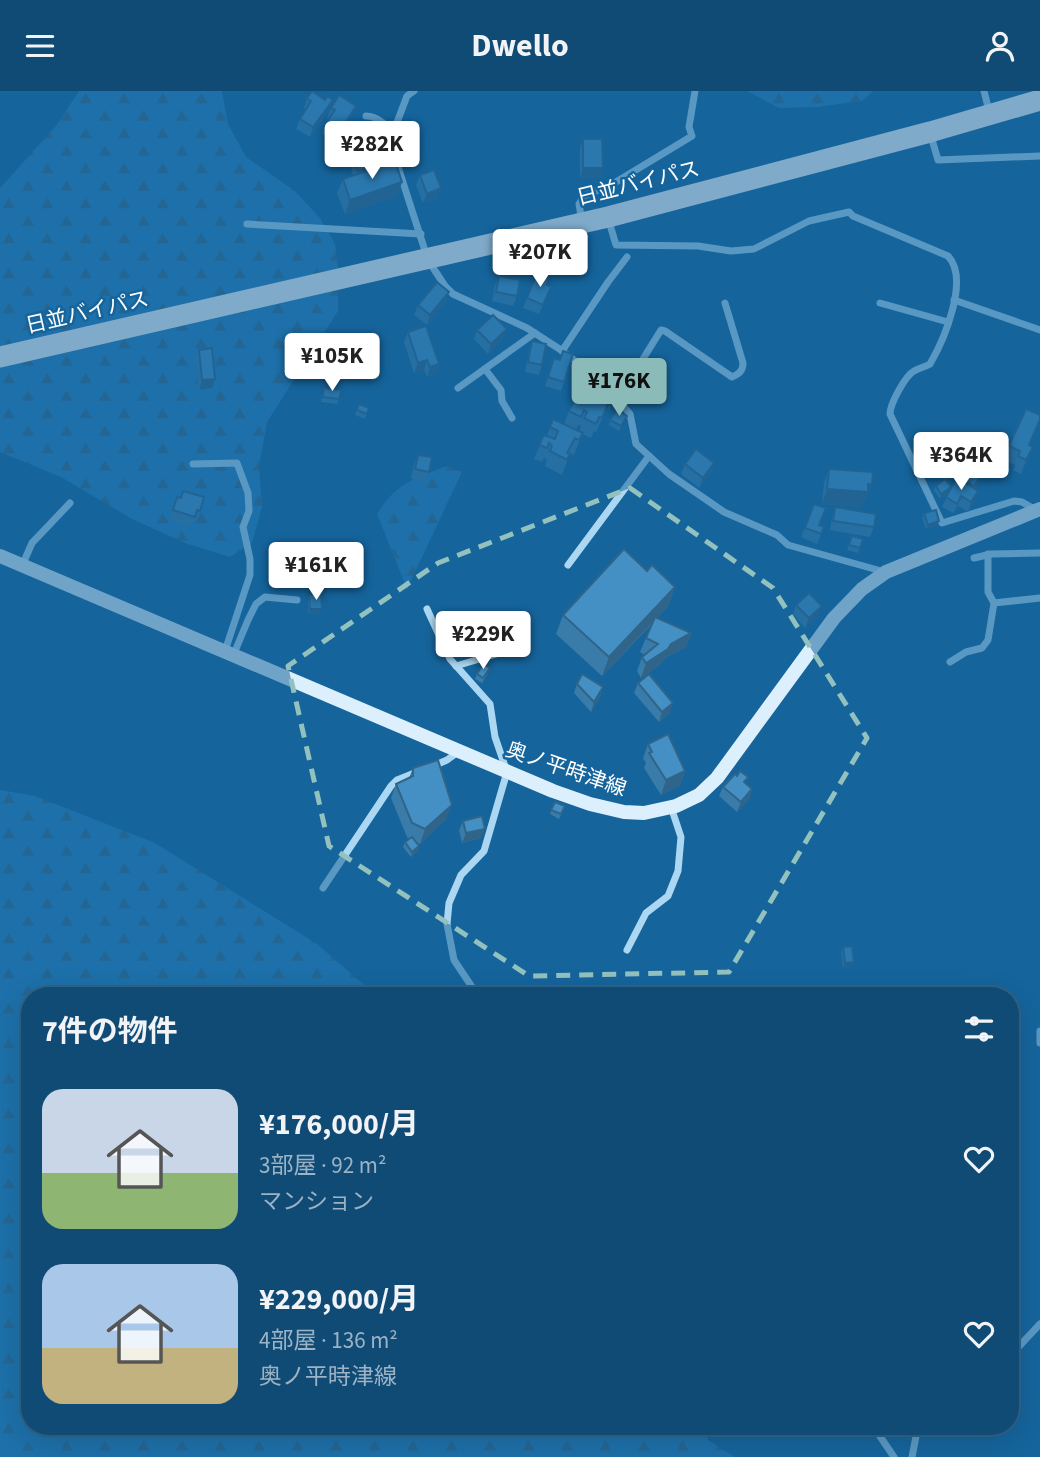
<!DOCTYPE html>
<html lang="ja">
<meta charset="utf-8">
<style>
:root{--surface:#104b75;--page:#19527a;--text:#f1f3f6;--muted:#9cb3c5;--line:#306387;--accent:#8bbbb9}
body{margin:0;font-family:"Source Sans 3","Noto Sans JP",sans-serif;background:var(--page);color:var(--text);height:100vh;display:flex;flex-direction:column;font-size:26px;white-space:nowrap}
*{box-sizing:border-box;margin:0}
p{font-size:23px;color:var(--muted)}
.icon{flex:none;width:38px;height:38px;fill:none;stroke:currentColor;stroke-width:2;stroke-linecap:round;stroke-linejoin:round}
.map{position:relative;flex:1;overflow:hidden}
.drawer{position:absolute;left:21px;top:896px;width:998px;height:448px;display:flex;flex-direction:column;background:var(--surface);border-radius:28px;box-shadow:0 7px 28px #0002,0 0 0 2px var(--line)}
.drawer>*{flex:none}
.price{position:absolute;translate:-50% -60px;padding:0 16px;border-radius:7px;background:#fff;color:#222;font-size:23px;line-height:46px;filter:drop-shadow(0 2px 4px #0008)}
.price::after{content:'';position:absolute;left:50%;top:42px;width:21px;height:16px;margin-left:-10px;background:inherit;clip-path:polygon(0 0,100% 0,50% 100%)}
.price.current{background:var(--accent);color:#111}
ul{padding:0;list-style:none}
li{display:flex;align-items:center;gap:21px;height:175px;padding:0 21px}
li span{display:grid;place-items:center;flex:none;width:196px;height:140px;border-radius:21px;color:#555}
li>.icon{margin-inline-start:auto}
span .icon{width:84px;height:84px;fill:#fffc;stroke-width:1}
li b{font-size:30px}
h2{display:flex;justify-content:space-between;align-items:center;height:84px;padding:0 21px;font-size:30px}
header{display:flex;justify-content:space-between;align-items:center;height:91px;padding:0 21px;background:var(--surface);font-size:32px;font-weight:700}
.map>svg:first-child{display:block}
.forest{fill:url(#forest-firs)}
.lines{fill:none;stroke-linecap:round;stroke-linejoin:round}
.street{stroke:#acd7f2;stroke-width:7}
.secondary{stroke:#dceffc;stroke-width:14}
.highway{stroke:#fff;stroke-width:21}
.wall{fill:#3a7ca9;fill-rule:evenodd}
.shaded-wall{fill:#306589}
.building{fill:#4490c4;stroke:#306589;stroke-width:2}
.marked{fill:none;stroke:#93c1be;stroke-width:5;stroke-dasharray:14 9;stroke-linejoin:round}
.labels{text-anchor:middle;stroke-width:5;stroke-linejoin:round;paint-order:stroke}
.street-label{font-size:21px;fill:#fff;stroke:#16649c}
</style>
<header><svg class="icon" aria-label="menu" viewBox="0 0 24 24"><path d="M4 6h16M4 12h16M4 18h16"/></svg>Dwello<svg class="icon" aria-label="person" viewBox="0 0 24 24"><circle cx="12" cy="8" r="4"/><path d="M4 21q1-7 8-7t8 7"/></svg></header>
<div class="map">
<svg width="1040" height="1366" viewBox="0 0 1040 1366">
<defs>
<pattern id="forest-firs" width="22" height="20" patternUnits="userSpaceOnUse" patternTransform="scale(1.75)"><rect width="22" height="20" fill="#267eb8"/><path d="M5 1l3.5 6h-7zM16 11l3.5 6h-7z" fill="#376887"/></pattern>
</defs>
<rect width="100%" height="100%" fill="#16649c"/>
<g class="forest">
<path d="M79,0h143l6,33 18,33 49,34 25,27 15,26 4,31 -1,36 -71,111 -8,44 3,41 -10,36 -22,14 -45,-14 -53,-24 -71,-42 -61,-25v-264l56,-62z"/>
<path d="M747,0h126l-11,10 -45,6 -38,1z"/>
<path d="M447,375l15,6 -55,117 -30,-75c20,-32 37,-35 70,-48z"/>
<path d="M0,699l35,6 120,47 162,101 60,52h-347v430h674l4,14 27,17h-735z"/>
</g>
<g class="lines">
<g class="street">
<path d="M414,0l-7,5 -11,29 -3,15 6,30 29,90 17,26 8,8 74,34 34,22 44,34 25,30 6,30 33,30 55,38 53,23 11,10 97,27"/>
<path d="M984,0l5,20"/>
<path d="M366,25c12,0 21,10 28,18"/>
<path d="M931,45l7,24 102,-4"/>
<path d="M608,127l8,27 82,1 33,5 23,-2 55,-28 40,-9 4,4 95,40c22,23 -4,84 -18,108 -5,3 -11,4 -16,7 -9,5 -24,33 -24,43l52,109 72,-22 8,1 14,8"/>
<path d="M582,131l-3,-18 5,-8 27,-11 81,-49 -3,-9 6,-36"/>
<path d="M247,133l174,10"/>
<path d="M954,209l86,30"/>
<path d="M880,212l68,19"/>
<path d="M562,260l46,-69 19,-25"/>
<path d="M485,278l16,21 1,11 10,17"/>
<path d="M458,297l77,-55"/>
<path d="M618,308l43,-69 4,1 67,46c7,-3 11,-6 11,-14l-18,-60"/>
<path d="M193,373l44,-1 11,30 1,18 -6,16 7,32v16l-25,76"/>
<path d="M974,467l17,-4 49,-1"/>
<path d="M568,474l81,-109"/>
<path d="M22,475l10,-23 38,-40"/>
<path d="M994,512l46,-5"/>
<path d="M427,518l23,50 40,45 5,33 12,35 -23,79 -23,24 -12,28 -2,21 7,36 24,36"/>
<path d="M233,565l15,-36 8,-16 9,-7 32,3"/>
<path d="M950,571l16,-10 16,-4 6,-8 6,-37 -6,-11v-38"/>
<path d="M456,575l40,-12"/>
<path d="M431,676l16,-7 11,-8"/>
<path d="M323,797l68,-102 6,-6 20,-8"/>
<path d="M627,859l19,-37 22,-17 10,-25 3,-34 -10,-30"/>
<path d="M1040,940v12"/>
<path d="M1010,1265l30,-32"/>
<path d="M873,1335l21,31"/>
<path d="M912,1366l6,-31"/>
</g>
<path class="secondary" d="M0,465l553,235 37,13 34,8 20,1 32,-7 23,-11 18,-17 117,-160 28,-29 24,-17 154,-63"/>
<path class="highway" d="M0,266l608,-140 322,-85 110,-32"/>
</g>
<g class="wall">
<path d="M307,7l26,2 -4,10 -19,27 -14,-8 4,-10 6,-10 -2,-1z"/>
<path d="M356,15l-4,9 -14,23 -6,-4 -3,5 -7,-5 3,-9 4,-6 -2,-1 4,-10z"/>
<path d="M348,44l17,17 21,12 16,18 -5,14 -52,18 -8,-21 6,-14 10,-4 -8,-30z"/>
<path d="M583,48l20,29 -4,9 -19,1v-29z"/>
<path d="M420,84l17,23 -14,5 -7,-18z"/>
<path d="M537,182l10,23 -8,18 -16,-6z"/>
<path d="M499,185l18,20 -4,10 -21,-5 3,-16z"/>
<path d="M446,211l-19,23 -13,-10 4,-10z"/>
<path d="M477,239l26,9 -15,15 -14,-15z"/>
<path d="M408,241l31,32 -3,9 -9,4 -3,-7 -10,3 -10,-31z"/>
<path d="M532,250l10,24 -3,10 -14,-3 4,-21z"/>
<path d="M199,259l13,38 -13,2 -4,-31z"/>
<path d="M573,263l-12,37 -16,-5 9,-28 6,2z"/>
<path d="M607,290l-5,12 12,8 -5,9 -2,-1 -11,23 -2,-1 -3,7 -9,-4 -8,21 -5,-2 1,1 -8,21 -17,-9 2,-6 -3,-2 -2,4 -8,-3 10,-24 3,1 6,-17 11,5 5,-13 11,-18 3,-7zM578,334l3,1 -2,5 -3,-1z"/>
<path d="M324,297l15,11 -2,5 -16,-2z"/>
<path d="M359,313l10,4 -4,11 -10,-4z"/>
<path d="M627,325l-8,15 -10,-6 1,-5z"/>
<path d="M1040,329l-10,25 3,2 -12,27 -8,-4 2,-5 -11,-5 5,-14z"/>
<path d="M418,364l11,17 -3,10 -15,-3 3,-15z"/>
<path d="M999,370l-8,12 -5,-3 -11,19v11l-7,12 -10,-6 -5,7 -11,-6 7,-15 -9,7 -6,-9 2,-4 14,4 9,-14 28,-12z"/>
<path d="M714,372l-3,9 -12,16 -18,-14 4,-10z"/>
<path d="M829,378l43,15 -10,23 -40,-3 2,-21z"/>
<path d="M177,406l4,1 23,-1 -7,24 -3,-1 -3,7 -22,-7z"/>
<path d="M814,413l5,21 5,2 -7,17 -16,-7z"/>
<path d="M835,416l39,20 -4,10 -40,-7 2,-13z"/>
<path d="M924,422l15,8 -2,5 -11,3 -4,-11z"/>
<path d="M852,445l11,3 -5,14 -11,-3z"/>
<path d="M647,480l28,16 -7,19 -11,12 34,15 -5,14 -21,11 -3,5 -21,15 -4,-7 5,-14 3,-2 -5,-3 12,-28 -50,52 -46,-42 7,-19z"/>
<path d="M309,504l11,18 -12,1v-14z"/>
<path d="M796,514l22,11 -13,12 -12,-14z"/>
<path d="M488,582l-6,10 -7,-4 2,-5z"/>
<path d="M638,592l32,29 -11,10 -25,-29z"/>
<path d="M577,593l26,3 -3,10 -9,15 -17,-19z"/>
<path d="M648,653l37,27 -5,14 -19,10 -17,-27 2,-5 -3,-5z"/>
<path d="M413,677l33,51 -26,25 -4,-2 3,4 -1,5 -7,6 -8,-10 2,-5 4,-4 -2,-1 -16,-39 5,-14 13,-6z"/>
<path d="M746,692l6,6 -3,10 -12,13 -18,-16 4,-9z"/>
<path d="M555,711l10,4 -6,13 -9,-5z"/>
<path d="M463,730l18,17 -19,5 -3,-13z"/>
<path d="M843,856l9,20 -9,1 -2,-16z"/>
</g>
<g class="shaded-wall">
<path d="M333,9l-4,10 -19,27 3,-10z"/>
<path d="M356,15l-4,9 -14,23 4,-10z"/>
<path d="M583,77h20l-4,9 -19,1z"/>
<path d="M402,91l-5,14 -52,18 5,-14z"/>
<path d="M441,97l-4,10 -14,5 4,-9z"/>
<path d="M449,201l-3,10 -19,23 3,-10z"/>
<path d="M507,238l-4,10 -15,15 3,-10z"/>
<path d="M427,269l-3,10 -10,3 4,-10z"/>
<path d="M439,273l-3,9 -9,4 3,-10z"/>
<path d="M215,288l-3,9 -13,2 3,-10z"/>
<path d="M1033,356l-5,14 -7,13 5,-14z"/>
<path d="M714,372l-3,9 -12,16 4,-10z"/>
<path d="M988,373l-3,10 -15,22 4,-10z"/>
<path d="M868,393h4l-10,23 -40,-3 5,-15z"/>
<path d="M951,396l-1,5 -10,7 1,-5z"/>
<path d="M978,400l-3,9 -7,12 3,-10z"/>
<path d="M939,430l-2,5 -11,3 2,-4z"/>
<path d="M675,496l-7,19 -66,70 7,-19z"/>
<path d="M822,515l-4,10 -13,12 4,-10z"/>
<path d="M310,518h12l-2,4 -12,1z"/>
<path d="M691,542l-5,14 -21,11 -3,5 -21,15 5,-15 25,-19z"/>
<path d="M603,596l-3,10 -9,15 3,-10z"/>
<path d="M673,612l-3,9 -11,10 3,-10z"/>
<path d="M685,680l-5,14 -19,10 5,-15z"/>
<path d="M752,698l-3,10 -12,13 4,-10z"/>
<path d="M452,714l-6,14 -26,25 5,-15z"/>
<path d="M485,738l-4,9 -19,5 4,-10z"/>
<path d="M419,755l-1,5 -7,6 1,-5z"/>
<path d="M854,871l-2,5 -9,1 2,-5z"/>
</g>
<g class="building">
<path d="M312,0l13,9 2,-4 6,4 -20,27 -13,-8 11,-18 -4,-3z"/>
<path d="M339,4l17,11 -14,22 -7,-4 -3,5 -7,-4 10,-15 -4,-2z"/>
<path d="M360,41l5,20 17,-4 4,15 -28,8 -10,-36z"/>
<path d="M583,48h19l1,29h-20z"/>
<path d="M395,70l7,21 -52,18 -7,-21z"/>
<path d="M434,79l7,18 -14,6 -7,-19z"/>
<path d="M537,182l12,5 -2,7 4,2 -8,18 -16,-7z"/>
<path d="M499,185l21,4 -3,16 -21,-4z"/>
<path d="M437,191l12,10 -19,23 -12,-10z"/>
<path d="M493,224l14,14 -16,15 -14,-14z"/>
<path d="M426,235l13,38 -9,3 -3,-7 -9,3 -10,-31z"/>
<path d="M532,250l14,3 -4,21 -14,-3z"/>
<path d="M212,257l3,31 -13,1 -3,-30z"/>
<path d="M563,260l10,3 -9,28 -16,-5 6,-19 6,2z"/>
<path d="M592,280l15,10 -7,12 -8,-4 -1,2 -8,-5z"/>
<path d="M324,297l17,2 -2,9 -16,-2z"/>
<path d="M592,298l19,8 -9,21 -3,-1 -3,7 -12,-6 3,-6 -3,-2 -3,7 -12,-6 9,-19 11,5z"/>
<path d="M605,298l11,7 -5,9 -3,-1 3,-7 -9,-3z"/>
<path d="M359,313l10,4 -2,6 -10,-4z"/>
<path d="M1026,318l14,6v4l-11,26 4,2 -7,13 -8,-4 2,-5 -11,-5z"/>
<path d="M617,319l10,6 -6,10 -11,-6z"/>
<path d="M553,328l30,14 -4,7 -4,-2 -8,15 3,1 -3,6 -17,-9 2,-5 -3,-3 -2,5 -8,-3 5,-10 11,4 3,-8 -8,-4z"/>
<path d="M696,358l18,14 -11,15 -18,-14z"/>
<path d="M995,361l6,4 -8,12 -6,-4z"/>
<path d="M974,363l14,10 -14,22 -15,-10z"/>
<path d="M418,364l14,2 -3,15 -14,-3z"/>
<path d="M829,378l44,3 -1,12h-4v8l-41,-3z"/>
<path d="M957,387l21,13 -7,11 -10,-6 -4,8 -11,-7z"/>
<path d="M945,388l6,8 -10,7 -5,-8z"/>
<path d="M183,400l21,6 -4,14 -3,-1 -2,7 -22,-7 4,-13 4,1z"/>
<path d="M814,413l12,4 -7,17 5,2 -3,7 -16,-6z"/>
<path d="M835,416l41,7 -2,13 -41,-6z"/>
<path d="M936,419l3,11 -11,4 -4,-12z"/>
<path d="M852,445l11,3 -3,9 -11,-3z"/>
<path d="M624,458l23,22 5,-6 23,22 -66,70 -46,-42z"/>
<path d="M809,502l13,13 -13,12 -13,-13z"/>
<path d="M321,503l1,15h-12l-1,-14z"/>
<path d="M655,526l36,16 -20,11 -3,5 -22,14 -4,-6 16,-13 -12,-6z"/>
<path d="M483,573l7,4 -7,10 -6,-4z"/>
<path d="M582,583l21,13 -9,15 -17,-18z"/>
<path d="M649,583l24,29 -11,9 -24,-29z"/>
<path d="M668,643l17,37 -19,9 -17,-27 3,-1 -4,-8z"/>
<path d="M438,669l14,45 -27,24 -13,-6 -16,-39 17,-8v-8z"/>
<path d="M740,680l8,6 -4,5 8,7 -11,13 -18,-15 12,-13 2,2z"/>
<path d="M555,711l10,4 -4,8 -10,-4z"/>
<path d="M482,725l3,13 -19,4 -3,-12z"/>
<path d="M412,746l7,9 -7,6 -7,-10z"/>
<path d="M852,855l2,16 -9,1 -2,-16z"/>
</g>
<path d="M0 0H1040V1366H0ZM630,397l143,100 94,150 -138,234 -200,4 -200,-130 -41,-180 150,-103z" fill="#16649c" fill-opacity=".55" fill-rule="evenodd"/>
<path class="marked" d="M630,397l143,100 94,150 -138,234 -200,4 -200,-130 -41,-180 150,-103z"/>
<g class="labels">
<g class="street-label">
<text transform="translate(638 92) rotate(-14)" y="7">日並バイパス</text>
<text transform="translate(87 221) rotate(-13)" y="7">日並バイパス</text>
<text transform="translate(566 678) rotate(19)" y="7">奥ノ平時津線</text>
</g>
</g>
</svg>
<b class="price" style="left:372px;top:90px">¥282K</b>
<b class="price" style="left:540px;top:198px">¥207K</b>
<b class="price" style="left:332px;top:302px">¥105K</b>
<b class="price current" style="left:619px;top:327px">¥176K</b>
<b class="price" style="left:961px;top:401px">¥364K</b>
<b class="price" style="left:316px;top:511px">¥161K</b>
<b class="price" style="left:483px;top:580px">¥229K</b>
<section class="drawer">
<h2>7件の物件<svg class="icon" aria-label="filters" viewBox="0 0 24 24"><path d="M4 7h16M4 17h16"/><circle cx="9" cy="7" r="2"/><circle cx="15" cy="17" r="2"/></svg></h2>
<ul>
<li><span style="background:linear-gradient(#c9d6e8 60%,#8fb573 0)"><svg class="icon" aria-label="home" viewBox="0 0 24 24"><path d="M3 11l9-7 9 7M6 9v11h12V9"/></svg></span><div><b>¥176,000/月</b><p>3部屋 · 92 m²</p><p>マンション</p></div><svg class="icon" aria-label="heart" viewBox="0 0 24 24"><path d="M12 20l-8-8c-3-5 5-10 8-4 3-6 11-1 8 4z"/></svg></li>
<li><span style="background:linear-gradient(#a9c7e8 60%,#c2b280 0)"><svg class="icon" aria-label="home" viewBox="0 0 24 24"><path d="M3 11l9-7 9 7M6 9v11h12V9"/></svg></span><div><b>¥229,000/月</b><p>4部屋 · 136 m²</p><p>奥ノ平時津線</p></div><svg class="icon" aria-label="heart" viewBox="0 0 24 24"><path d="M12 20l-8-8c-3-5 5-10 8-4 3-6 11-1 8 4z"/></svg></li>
</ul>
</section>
</div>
